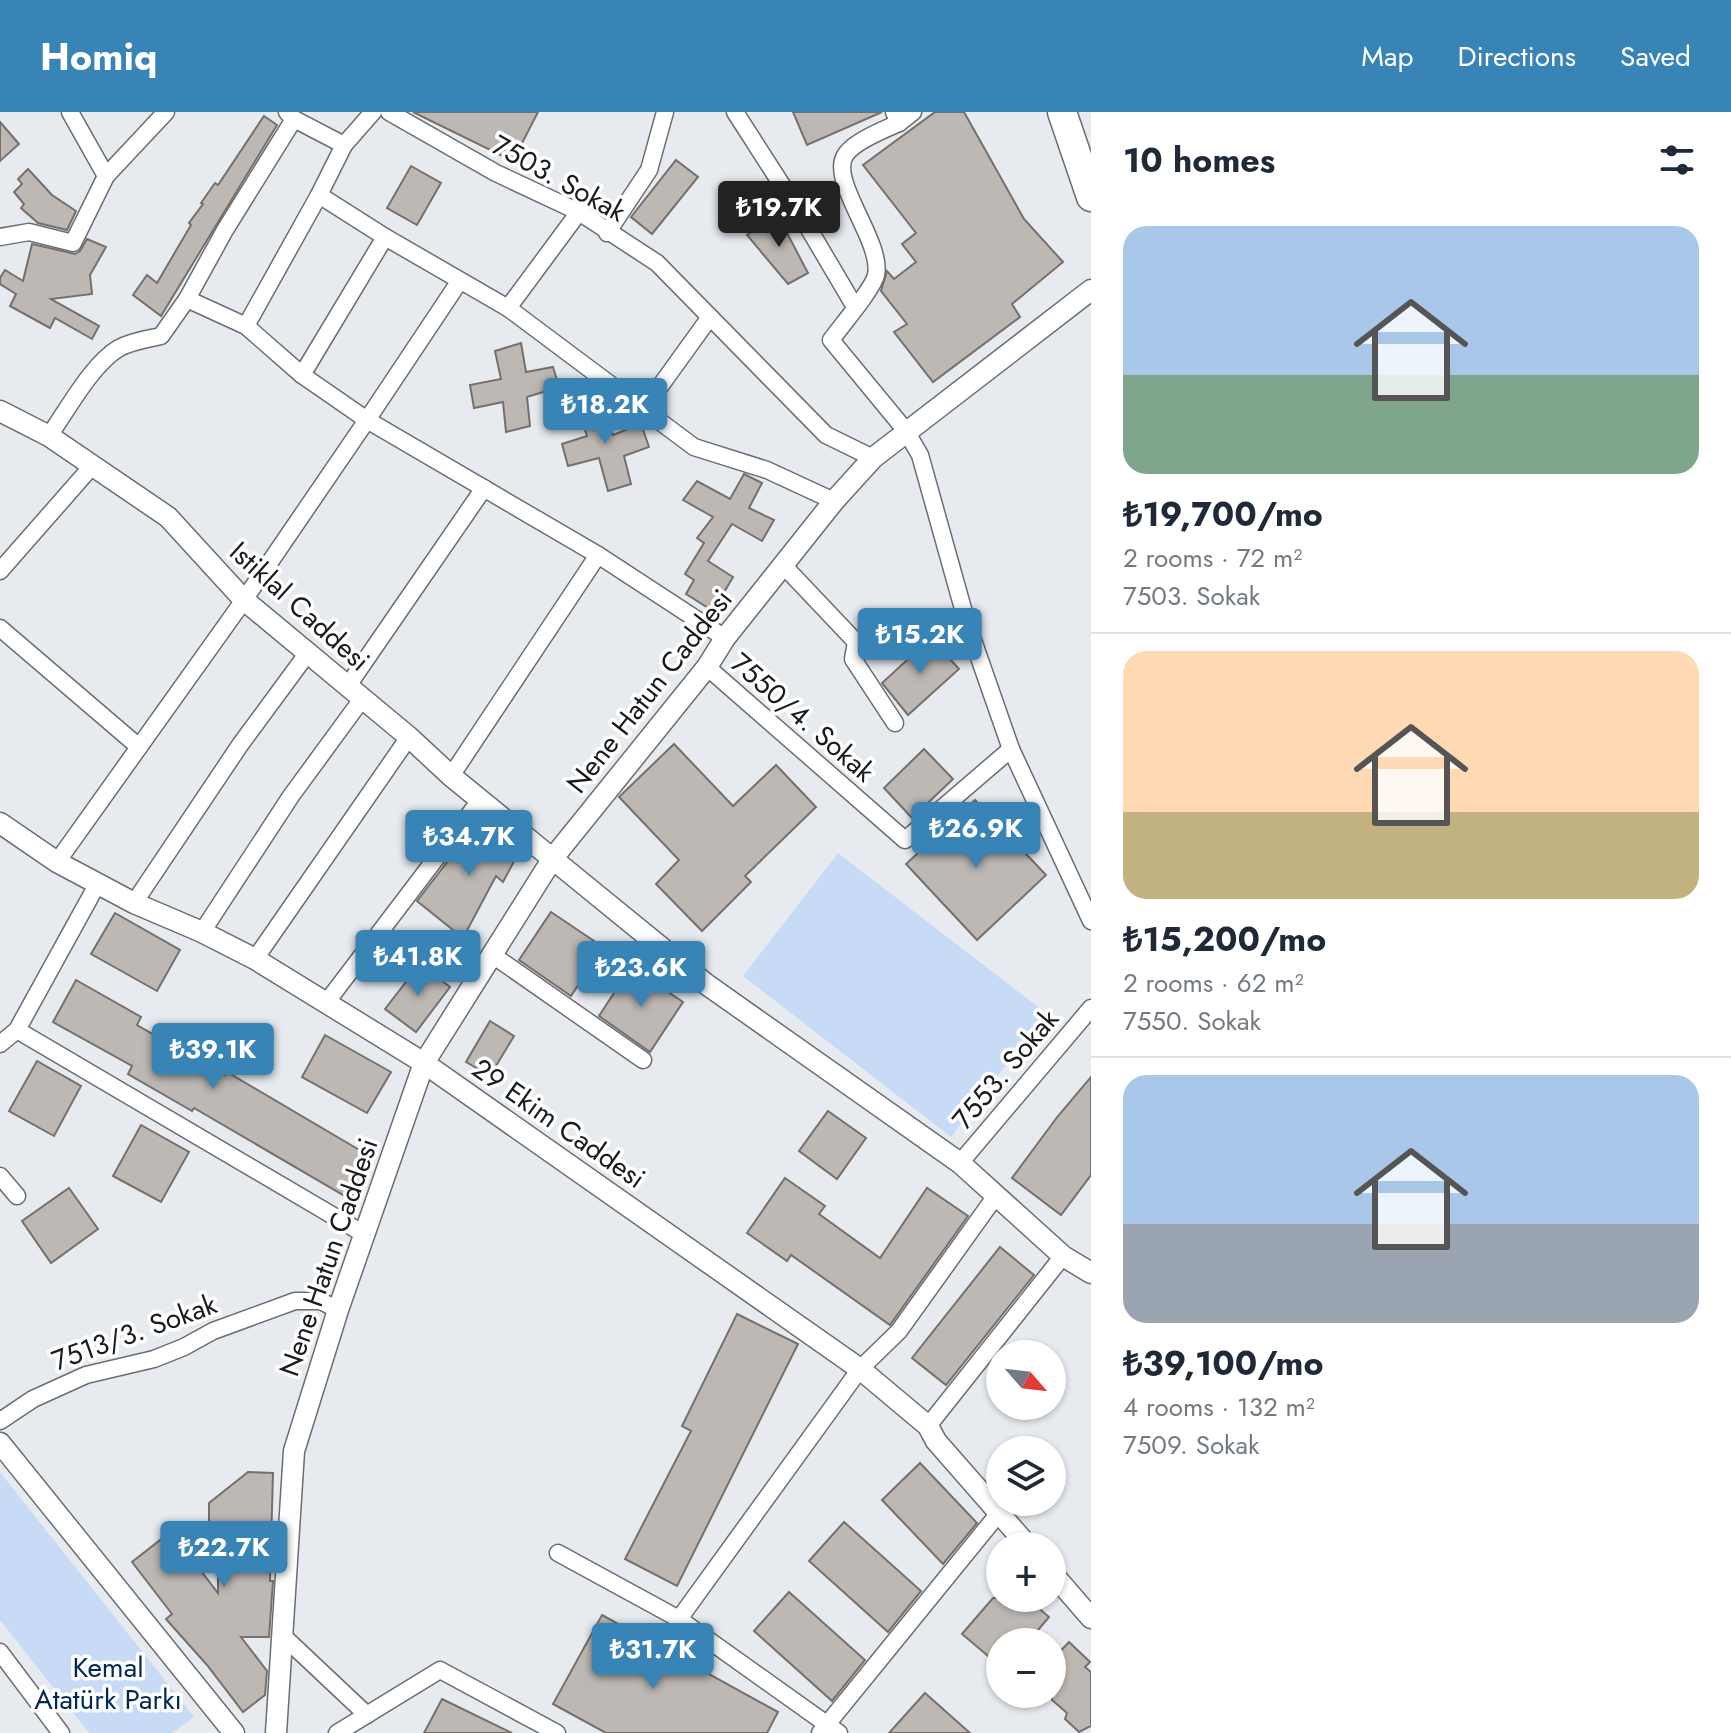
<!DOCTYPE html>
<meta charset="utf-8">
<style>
:root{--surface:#fff;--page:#f2f2f3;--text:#1f2937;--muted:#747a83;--line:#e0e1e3;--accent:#3884b7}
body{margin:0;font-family:Jost,sans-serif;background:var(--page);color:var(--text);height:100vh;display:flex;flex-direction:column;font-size:30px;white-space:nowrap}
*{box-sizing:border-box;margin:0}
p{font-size:26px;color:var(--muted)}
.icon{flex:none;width:44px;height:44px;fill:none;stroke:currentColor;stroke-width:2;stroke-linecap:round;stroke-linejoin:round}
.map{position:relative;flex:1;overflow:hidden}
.panel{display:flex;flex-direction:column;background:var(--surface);width:640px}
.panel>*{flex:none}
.needle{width:52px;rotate:118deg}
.fabs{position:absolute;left:986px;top:1228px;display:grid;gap:16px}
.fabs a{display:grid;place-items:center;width:80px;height:80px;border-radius:50%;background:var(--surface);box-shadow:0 2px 6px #0004;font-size:40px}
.price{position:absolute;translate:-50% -68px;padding:0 18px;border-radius:8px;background:var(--accent);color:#fff;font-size:26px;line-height:52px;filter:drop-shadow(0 2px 4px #0008)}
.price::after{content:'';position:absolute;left:50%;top:48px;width:24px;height:18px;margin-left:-12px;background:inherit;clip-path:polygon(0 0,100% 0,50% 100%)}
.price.selected{background:#222;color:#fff}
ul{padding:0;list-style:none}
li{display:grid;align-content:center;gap:16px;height:424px;padding:0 32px}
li+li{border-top:2px solid var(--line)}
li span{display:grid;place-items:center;height:248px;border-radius:24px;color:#555}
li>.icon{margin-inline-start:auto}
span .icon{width:144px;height:144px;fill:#fffc;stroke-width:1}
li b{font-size:34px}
h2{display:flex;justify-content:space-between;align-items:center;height:96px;padding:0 32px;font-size:34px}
header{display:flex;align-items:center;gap:48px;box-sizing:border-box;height:112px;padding:0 40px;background:var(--accent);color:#fff}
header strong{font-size:38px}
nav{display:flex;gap:44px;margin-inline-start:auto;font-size:28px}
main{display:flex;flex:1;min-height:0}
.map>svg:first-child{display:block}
.green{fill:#c8dbf6}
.building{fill:#bdb8b4;stroke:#75706c;stroke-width:2}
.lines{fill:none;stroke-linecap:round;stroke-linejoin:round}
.minor-casing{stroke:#6a6d72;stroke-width:19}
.tertiary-casing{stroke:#6a6d72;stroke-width:23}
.trunk-casing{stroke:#6a6d72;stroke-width:31}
.minor{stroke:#fff;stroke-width:16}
.tertiary{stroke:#fff;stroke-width:20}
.trunk{stroke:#fff;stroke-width:28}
.labels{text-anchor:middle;stroke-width:7;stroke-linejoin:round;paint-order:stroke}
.street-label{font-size:28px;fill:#191b1c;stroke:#fff}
.park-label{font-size:28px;fill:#022855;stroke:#fff}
</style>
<header>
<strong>Homiq</strong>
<nav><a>Map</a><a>Directions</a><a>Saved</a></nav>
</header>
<main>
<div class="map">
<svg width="1091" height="1621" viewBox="0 0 1091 1621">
<rect width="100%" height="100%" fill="#e7ebf0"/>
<g class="green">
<path d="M838,741l208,160 -95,124 -208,-161z"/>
<path d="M0,1360l194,245 -22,16h-83l-89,-113z"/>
</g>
<g class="building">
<path d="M413,0h125l-25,49z"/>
<path d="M793,0h89l-75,33z"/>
<path d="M935,0h29l60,107 39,43 -51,42 8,13 -87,65 -39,-50 13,-8 -26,-33 6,-20 7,8 22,-17 -14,-18 14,-11 -53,-68z"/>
<path d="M264,4l13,9 -116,191 -28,-21 14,-20 10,8 34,-58 -2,-2 14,-19 -2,-1 14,-20 3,2z"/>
<path d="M0,10l19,22 -19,17z"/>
<path d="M676,48l22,17 -46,57 -21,-17z"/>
<path d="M411,54l30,17 -24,42 -30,-17z"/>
<path d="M28,57l24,26 24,16 -9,19 -29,-7 -17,-15 3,-4 -10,-12 8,-8 -4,-5z"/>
<path d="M777,102l31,59 -20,11 -41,-49z"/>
<path d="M87,127l19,8 -16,28 2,19 -41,5 48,27 -7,13 -37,-21 -5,10 -40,-22 6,-12 -16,-10v-6l5,-8 18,11 9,-37 43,10 5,-3z"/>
<path d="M521,231l5,29 27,-5 6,20 -32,10 3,29 -24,6 -3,-30 -29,6 -4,-23 31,-6 -6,-28z"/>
<path d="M603,290l10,33 28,-11 8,23 -25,9 7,28 -23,7 -9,-33 -31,8 -6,-22 25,-8 -9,-28z"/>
<path d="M744,362l18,9 -13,25 25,12 -12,21 -30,-17 -24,37 25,16 -20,34 -27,-17 8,-14 -9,-6 19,-31 -7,-5 16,-21 -30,-17 14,-19 33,18z"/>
<path d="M931,526l28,31 -51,46 -26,-32z"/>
<path d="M674,632l59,62 43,-41 40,42 -71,69 6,6 -49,49 -46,-47 23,-24 -60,-63z"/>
<path d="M924,637l29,30 -41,39 -28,-30z"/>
<path d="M975,688l71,75 -69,65 -71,-76z"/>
<path d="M483,709l37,29 -17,32 -7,-6 -33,62 -46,-37 38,-49 2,2z"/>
<path d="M551,800l52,35 -32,49 -52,-36z"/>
<path d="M115,801l65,37 -23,41 -66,-37z"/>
<path d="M420,852l30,23 -34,45 -31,-23z"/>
<path d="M631,855l52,35 -33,50 -51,-36z"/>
<path d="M76,868l65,37 -4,8 88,50 2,-3 146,86 -23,41 -156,-91 -2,3 -64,-37 4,-8 -79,-44z"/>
<path d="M490,909l24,15 -24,40 -24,-14z"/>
<path d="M325,923l66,37 -24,41 -65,-36z"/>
<path d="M37,949l44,25 -27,50 -45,-25z"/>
<path d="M1091,965v98l-30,40 -49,-37 46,-62z"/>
<path d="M828,999l38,27 -29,41 -38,-28z"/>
<path d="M141,1013l48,27 -28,50 -48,-26z"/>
<path d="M785,1066l40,28 -6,8 61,44 47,-70 41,28 -78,109 -99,-70 -4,6 -40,-28z"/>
<path d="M69,1076l29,41 -47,34 -29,-42z"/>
<path d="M1000,1135l34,28 -88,110 -34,-27z"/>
<path d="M737,1202l61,30 -121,242 -52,-27 66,-128 -9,-5z"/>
<path d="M920,1351l57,60 -34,41 -61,-64z"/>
<path d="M248,1360l25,1 -3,108h3l-4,56h-28l26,34 -2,24 -22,17 -36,-47 -41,-46 6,-5 -40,-52 32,-25 21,26 6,-5 27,35v-40h9l1,-31h-19v-19z"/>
<path d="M844,1410l77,69 -33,41 -79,-71z"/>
<path d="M789,1480l76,68 -33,41 -78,-70z"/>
<path d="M993,1486h34l22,19 -21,25h-28v24l-38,-32z"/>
<path d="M602,1503l176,97 -11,21h-161l-53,-29z"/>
<path d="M1069,1530l21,20 -5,5 6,5v54l-12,6 -14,-13 2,-6 -15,-13v-40z"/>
<path d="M925,1581l45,40h-81z"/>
<path d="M442,1587l70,34h-88z"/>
</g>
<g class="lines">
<g class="minor-casing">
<g id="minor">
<path d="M70,0l36,64 60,-64"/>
<path d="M287,0l7,7 50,26 -25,50 66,42 123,71 186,139 73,23 67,31"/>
<path d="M389,0l107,61 83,39 78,51 169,172 47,23"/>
<path d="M735,0l61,95 59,100"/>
<path d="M894,0l5,11 14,-11"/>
<path d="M899,11c-14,6 -44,18 -53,31 -19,25 37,87 30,121 -3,14 -35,51 -45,65l75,91 14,24 47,168 44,126 80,172"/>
<path d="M344,33l29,-33"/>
<path d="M607,121l42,-63 16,-58"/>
<path d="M0,125l29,-5 44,11 33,-67"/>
<path d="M459,170l-92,138 231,135 127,83"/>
<path d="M508,196l71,-96"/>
<path d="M246,214l73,-131"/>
<path d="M302,263l83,-138"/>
<path d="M643,298l67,-93"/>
<path d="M49,324c19,-27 43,-72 70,-88 13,-7 28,-9 42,-12l26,-37 38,-69 69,-111"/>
<path d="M783,453l73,77 -3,17 42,64"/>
<path d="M0,459l93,-106"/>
<path d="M0,516l139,119"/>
<path d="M707,555l198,173 106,-91"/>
<path d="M347,575l137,-199"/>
<path d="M451,664l147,-221"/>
<path d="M57,750l187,-262 123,-180 -65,-45 -56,-49 -59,-27"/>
<path d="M134,791l106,-158 67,-91"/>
<path d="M202,820l89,-136 71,-97"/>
<path d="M491,842l152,106"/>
<path d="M255,847l154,-222"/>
<path d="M326,891l155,-204"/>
<path d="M17,918l347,204"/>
<path d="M0,932l17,-14 81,-147"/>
<path d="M960,1051l131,-155"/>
<path d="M0,1064l17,20"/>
<path d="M0,1309l33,-22 53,-24 68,-16 30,-12 29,-16 82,-30h26l17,9"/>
<path d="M928,1314l135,-170"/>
<path d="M558,1441l121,66 160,114"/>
<path d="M679,1507l181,-250 39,-38 96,-134"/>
<path d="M282,1523l85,80"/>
<path d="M0,1540l61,81"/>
<path d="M337,1621l103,-63 117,63"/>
<path d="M820,1621l179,-220"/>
</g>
</g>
<g class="tertiary-casing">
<g id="tertiary">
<path d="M0,299l49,25 119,81 76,83 165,137 42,39 255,208 254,179 103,93 28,17"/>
<path d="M0,711l57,39 77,41 68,29 53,27 169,104 436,306 68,57 8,15 92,105"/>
<path d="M0,1331l234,290"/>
<path d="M1052,1461l39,45"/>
<path d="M276,1621l18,-282 44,-141 86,-247 129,-205 154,-191 18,-29 109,-137 39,-43 218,-168"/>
</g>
</g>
<g class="trunk-casing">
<path id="trunk" d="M1062,0l29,85"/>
</g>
<use href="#minor" class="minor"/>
<use href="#tertiary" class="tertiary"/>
<use href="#trunk" class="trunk"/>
</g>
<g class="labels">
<g class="street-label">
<text transform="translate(559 66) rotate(29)" y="10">7503. Sokak</text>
<text transform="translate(300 494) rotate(42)" y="10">Istiklal Caddesi</text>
<text transform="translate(649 579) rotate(-52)" y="10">Nene Hatun Caddesi</text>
<text transform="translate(803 605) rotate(41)" y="10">7550/4. Sokak</text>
<text transform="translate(1005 957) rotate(-50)" y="10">7553. Sokak</text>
<text transform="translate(559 1011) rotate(35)" y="10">29 Ekim Caddesi</text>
<text transform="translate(328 1145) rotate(-71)" y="10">Nene Hatun Caddesi</text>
<text transform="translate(134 1220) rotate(-20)" y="10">7513/3. Sokak</text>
</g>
<g class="park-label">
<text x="108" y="1565">Kemal<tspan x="108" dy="32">Atatürk Parkı</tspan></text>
</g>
</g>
</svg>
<div class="fabs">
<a><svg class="needle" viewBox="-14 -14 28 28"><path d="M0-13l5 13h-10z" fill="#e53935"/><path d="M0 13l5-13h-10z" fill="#747a83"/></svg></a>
<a><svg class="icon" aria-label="layers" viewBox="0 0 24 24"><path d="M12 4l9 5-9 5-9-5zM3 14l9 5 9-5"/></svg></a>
<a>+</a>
<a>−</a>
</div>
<b class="price selected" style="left:779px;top:137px">₺19.7K</b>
<b class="price" style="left:605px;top:334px">₺18.2K</b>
<b class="price" style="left:920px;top:564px">₺15.2K</b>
<b class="price" style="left:976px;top:758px">₺26.9K</b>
<b class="price" style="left:469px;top:766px">₺34.7K</b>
<b class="price" style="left:418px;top:886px">₺41.8K</b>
<b class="price" style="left:641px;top:897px">₺23.6K</b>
<b class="price" style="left:213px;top:979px">₺39.1K</b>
<b class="price" style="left:224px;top:1477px">₺22.7K</b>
<b class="price" style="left:653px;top:1579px">₺31.7K</b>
</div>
<section class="panel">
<h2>10 homes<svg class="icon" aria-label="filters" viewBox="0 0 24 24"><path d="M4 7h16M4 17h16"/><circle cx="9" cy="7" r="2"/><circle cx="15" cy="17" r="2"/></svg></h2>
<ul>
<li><span style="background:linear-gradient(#a9c7e8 60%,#7fa58c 0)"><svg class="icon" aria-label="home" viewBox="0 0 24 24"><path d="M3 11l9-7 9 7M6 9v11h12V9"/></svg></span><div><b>₺19,700/mo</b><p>2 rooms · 72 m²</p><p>7503. Sokak</p></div></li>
<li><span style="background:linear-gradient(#ffd9b3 65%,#c2b280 0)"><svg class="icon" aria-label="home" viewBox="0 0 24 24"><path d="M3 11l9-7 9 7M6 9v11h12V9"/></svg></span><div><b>₺15,200/mo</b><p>2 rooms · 62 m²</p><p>7550. Sokak</p></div></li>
<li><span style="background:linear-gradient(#a9c7e8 60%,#9aa5b1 0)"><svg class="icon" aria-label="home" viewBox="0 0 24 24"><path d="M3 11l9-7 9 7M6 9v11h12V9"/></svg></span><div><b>₺39,100/mo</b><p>4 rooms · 132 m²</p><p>7509. Sokak</p></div></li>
</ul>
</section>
</main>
